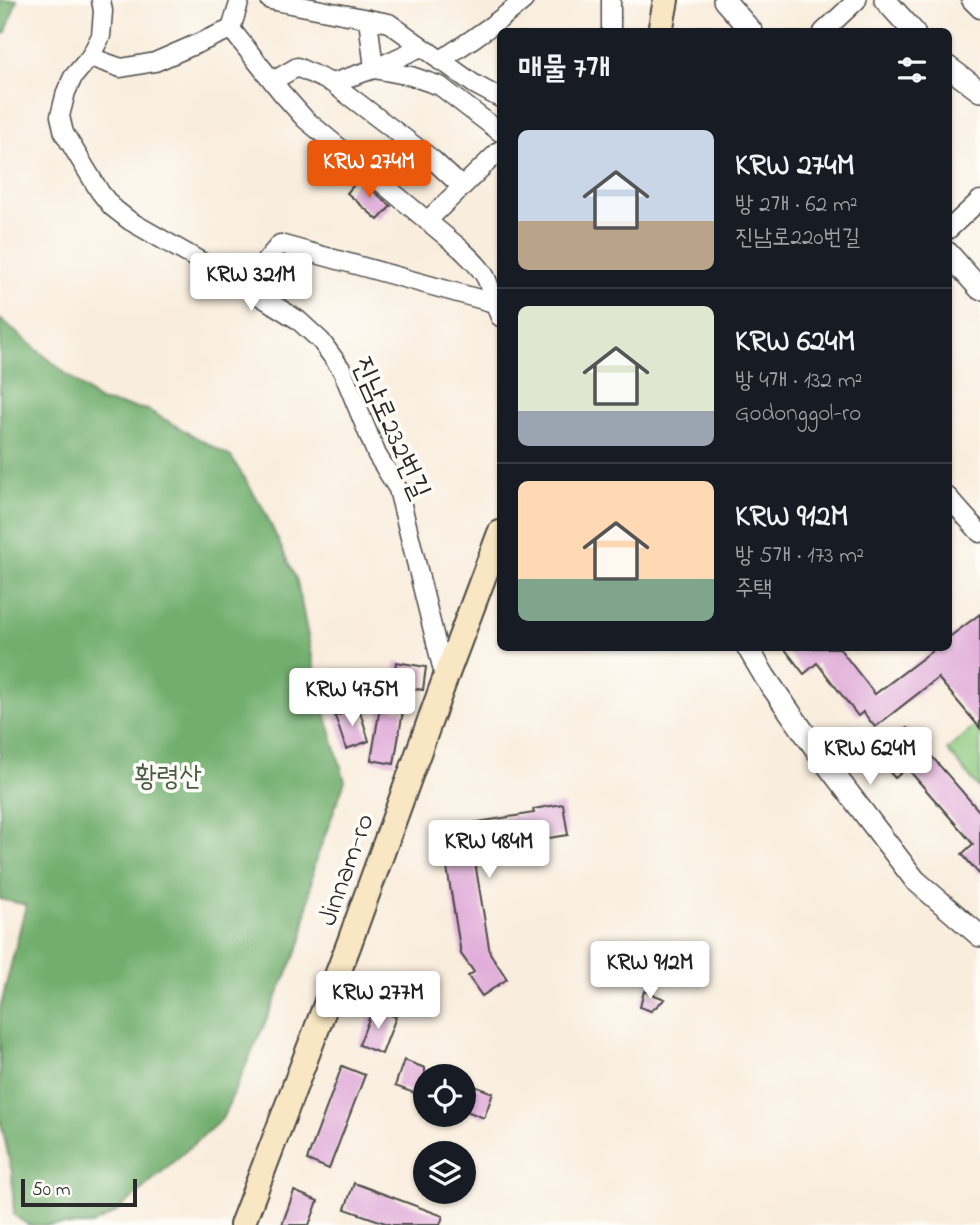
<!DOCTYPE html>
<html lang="ko">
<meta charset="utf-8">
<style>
:root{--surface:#171b24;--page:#20242c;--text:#f1f3f6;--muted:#9ea1a6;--line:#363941;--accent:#ea580c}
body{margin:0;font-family:"Indie Flower","Poor Story",sans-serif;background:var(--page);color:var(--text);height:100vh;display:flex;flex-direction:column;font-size:26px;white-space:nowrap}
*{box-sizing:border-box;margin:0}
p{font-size:23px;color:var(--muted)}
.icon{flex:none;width:38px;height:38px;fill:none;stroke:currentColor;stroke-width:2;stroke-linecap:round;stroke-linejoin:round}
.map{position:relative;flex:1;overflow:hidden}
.side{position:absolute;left:497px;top:28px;width:455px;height:623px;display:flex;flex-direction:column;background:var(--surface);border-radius:10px;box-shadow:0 2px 5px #0004}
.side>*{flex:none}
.buttons{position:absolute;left:413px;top:1064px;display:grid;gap:14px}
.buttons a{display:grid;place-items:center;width:63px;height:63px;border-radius:50%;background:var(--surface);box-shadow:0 2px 5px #0004;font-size:35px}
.scale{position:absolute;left:21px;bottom:18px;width:116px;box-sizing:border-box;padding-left:7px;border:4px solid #2b2b2b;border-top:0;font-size:19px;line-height:24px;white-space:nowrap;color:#2b2b2b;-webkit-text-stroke:5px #fdfcf7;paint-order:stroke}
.price{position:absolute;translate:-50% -60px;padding:0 16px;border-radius:7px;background:#fff;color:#222;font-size:23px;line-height:46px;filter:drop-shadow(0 2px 4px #0008)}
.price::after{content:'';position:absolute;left:50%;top:42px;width:21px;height:16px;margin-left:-10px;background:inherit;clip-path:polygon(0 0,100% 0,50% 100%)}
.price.on{background:var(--accent);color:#fff}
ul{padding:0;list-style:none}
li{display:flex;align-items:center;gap:21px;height:175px;padding:0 21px}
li+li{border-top:2px solid var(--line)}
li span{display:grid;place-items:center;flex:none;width:196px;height:140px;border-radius:10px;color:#555}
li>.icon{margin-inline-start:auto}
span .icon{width:84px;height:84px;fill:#fffc;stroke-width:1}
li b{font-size:30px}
h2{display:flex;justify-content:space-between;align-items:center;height:84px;padding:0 21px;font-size:30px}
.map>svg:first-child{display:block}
.green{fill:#8ecb80;stroke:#5c7b56;stroke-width:2}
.forest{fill:#72af6e;stroke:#4e6d4c;stroke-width:2}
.building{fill:#e1add9}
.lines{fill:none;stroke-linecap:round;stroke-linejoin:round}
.minor-casing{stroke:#4a4846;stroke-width:21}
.tertiary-casing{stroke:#4a4846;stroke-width:24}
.secondary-casing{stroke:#4a4846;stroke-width:28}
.minor{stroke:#fff;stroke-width:18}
.tertiary{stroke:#fff;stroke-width:21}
.secondary{stroke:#f9e7c3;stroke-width:24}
.labels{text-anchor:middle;stroke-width:7;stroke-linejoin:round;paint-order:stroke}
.street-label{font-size:28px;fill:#2b2b2b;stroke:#fdfcf7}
.park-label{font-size:28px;fill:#495b44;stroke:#fdfcf7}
</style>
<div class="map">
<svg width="980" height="1225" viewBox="0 0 980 1225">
<rect width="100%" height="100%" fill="#fdfcf7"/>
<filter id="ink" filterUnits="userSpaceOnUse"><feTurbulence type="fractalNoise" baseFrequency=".0143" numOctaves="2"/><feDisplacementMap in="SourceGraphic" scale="14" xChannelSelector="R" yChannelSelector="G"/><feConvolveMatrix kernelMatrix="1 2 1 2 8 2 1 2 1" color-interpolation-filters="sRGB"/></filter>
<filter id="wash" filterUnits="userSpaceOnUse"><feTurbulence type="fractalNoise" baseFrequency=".00686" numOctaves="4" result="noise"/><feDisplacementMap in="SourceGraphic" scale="28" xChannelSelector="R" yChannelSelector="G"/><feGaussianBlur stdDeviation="1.57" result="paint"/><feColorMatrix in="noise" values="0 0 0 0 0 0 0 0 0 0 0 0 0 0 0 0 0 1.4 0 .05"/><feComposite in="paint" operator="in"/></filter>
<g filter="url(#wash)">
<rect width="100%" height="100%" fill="#f9eddd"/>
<path class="green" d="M980,722v67l-33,-39z"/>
<g class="forest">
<path d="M0,0h17l-11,32 -6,3z"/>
<path d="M0,319l99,82 49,9 83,47 32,51 34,73 22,111 26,89 -31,84 -12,75 -80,179 -107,94 -23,12h-64l-14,-10 -2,-42 -12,-55v-109l26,-104 -26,-6z"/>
</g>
<g id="blocks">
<g class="building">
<path d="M359,179l32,27 -13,14 -31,-27z"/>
<path d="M980,614v114l-42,-50 -63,49 -12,-15 -5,4 -41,-53 -13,11 -20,-26h55l36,46 61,-46h12v-10z"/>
<path d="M396,662l30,5 -3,23 -30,-5z"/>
<path d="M380,707l23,4 -9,53 -23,-4z"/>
<path d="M359,708l10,33 -23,8 -11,-33z"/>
<path d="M907,728l73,84v63l-18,-21 11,-10 -66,-76 -12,10 -20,-22z"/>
<path d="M563,804l5,31 -95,15 17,103 17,26 -25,17 -14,-20 6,-4 -13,-18 -17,-105 7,-1 -4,-21 87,-14 -1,-4z"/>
<path d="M644,991l21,8 -14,12 -11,-4z"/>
<path d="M373,1008l23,9 -14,37 -23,-9z"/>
<path d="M404,1060l21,8v29l-30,-11z"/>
<path d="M342,1066l23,9 -36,94 -22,-9z"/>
<path d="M464,1082l29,11 -9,25 -20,-8z"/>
<path d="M354,1183l89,33 -3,9h-49l-46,-16z"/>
<path d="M294,1191l24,10 -9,24h-27z"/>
</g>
</g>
</g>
<g filter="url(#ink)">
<use href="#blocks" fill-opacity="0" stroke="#4a4846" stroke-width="2"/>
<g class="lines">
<g class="minor-casing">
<g id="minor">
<path d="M101,0l2,11 -2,25 -11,21 -17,20 -7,15 -6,24 4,17 36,59 12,15 18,14 114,65 54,34 23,21 21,29 35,85 21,34 47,190"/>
<path d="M270,0l119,23 85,61 26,14"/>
<path d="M611,0v32"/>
<path d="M971,0l9,9"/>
<path d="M368,19l6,50"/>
<path d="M231,29l50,63 24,27 156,130c9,9 21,19 26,31 5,12 8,25 13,37"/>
<path d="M231,29l9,-29"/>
<path d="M823,32l34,-32"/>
<path d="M90,57l31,11 34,-6 76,-33"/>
<path d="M440,61c13,-10 26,-17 38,-26 16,-11 31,-22 46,-35"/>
<path d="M374,69l37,7 29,10 60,46"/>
<path d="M273,81l24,-14 35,16 100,76 30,28"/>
<path d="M332,83l42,-14 47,-22"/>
<path d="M427,221l73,-71"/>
<path d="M948,230l32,-30"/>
<path d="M244,286l36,-42 214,59"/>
<path d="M948,497l32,36"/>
</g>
</g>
<g class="tertiary-casing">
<g id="tertiary">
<path d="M724,0l28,32"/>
<path d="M885,0l29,32"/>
<path d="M948,67l32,24"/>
<path d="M948,253l32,36"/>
<path d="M748,648l17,29 60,85 90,118 65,56"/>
</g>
</g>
<g class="secondary-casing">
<g id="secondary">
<path d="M660,32l6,-32"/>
<path d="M242,1225l107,-281 96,-265 55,-146"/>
</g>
</g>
<use href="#minor" class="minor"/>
<use href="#tertiary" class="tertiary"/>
<use href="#secondary" class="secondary"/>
</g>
</g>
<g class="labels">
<g class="street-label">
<text transform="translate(393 427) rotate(66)" y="10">진남로232번길</text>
<text transform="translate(344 869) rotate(-70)" y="10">Jinnam-ro</text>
</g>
<g class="park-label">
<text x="168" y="785">황령산</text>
</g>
</g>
</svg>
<div class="buttons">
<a><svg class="icon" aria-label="locate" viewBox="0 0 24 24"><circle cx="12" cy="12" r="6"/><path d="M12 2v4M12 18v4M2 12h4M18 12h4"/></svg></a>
<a><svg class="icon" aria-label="layers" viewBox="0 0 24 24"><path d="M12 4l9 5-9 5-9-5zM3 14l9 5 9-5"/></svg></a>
</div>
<div class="scale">50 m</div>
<b class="price on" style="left:369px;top:200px">KRW 274M</b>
<b class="price" style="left:251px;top:313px">KRW 321M</b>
<b class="price" style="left:352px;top:728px">KRW 475M</b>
<b class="price" style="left:870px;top:787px">KRW 624M</b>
<b class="price" style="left:489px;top:880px">KRW 484M</b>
<b class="price" style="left:650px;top:1001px">KRW 912M</b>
<b class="price" style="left:378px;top:1031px">KRW 277M</b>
<section class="side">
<h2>매물 7개<svg class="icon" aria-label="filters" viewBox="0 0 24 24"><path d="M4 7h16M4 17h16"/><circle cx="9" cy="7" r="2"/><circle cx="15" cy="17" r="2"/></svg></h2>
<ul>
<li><span style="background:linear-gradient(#c9d6e8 65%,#b9a48a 0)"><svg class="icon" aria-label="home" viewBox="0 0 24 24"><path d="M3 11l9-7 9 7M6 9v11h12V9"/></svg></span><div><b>KRW 274M</b><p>방 2개 · 62 m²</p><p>진남로220번길</p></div></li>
<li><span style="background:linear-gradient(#dfe7d0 75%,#9aa5b1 0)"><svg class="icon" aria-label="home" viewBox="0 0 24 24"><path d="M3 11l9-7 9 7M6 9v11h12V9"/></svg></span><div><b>KRW 624M</b><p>방 4개 · 132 m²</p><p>Godonggol-ro</p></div></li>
<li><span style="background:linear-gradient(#ffd9b3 70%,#7fa58c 0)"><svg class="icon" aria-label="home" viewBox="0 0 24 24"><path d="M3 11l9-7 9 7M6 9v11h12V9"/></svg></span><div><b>KRW 912M</b><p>방 5개 · 173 m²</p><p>주택</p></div></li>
</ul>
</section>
</div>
